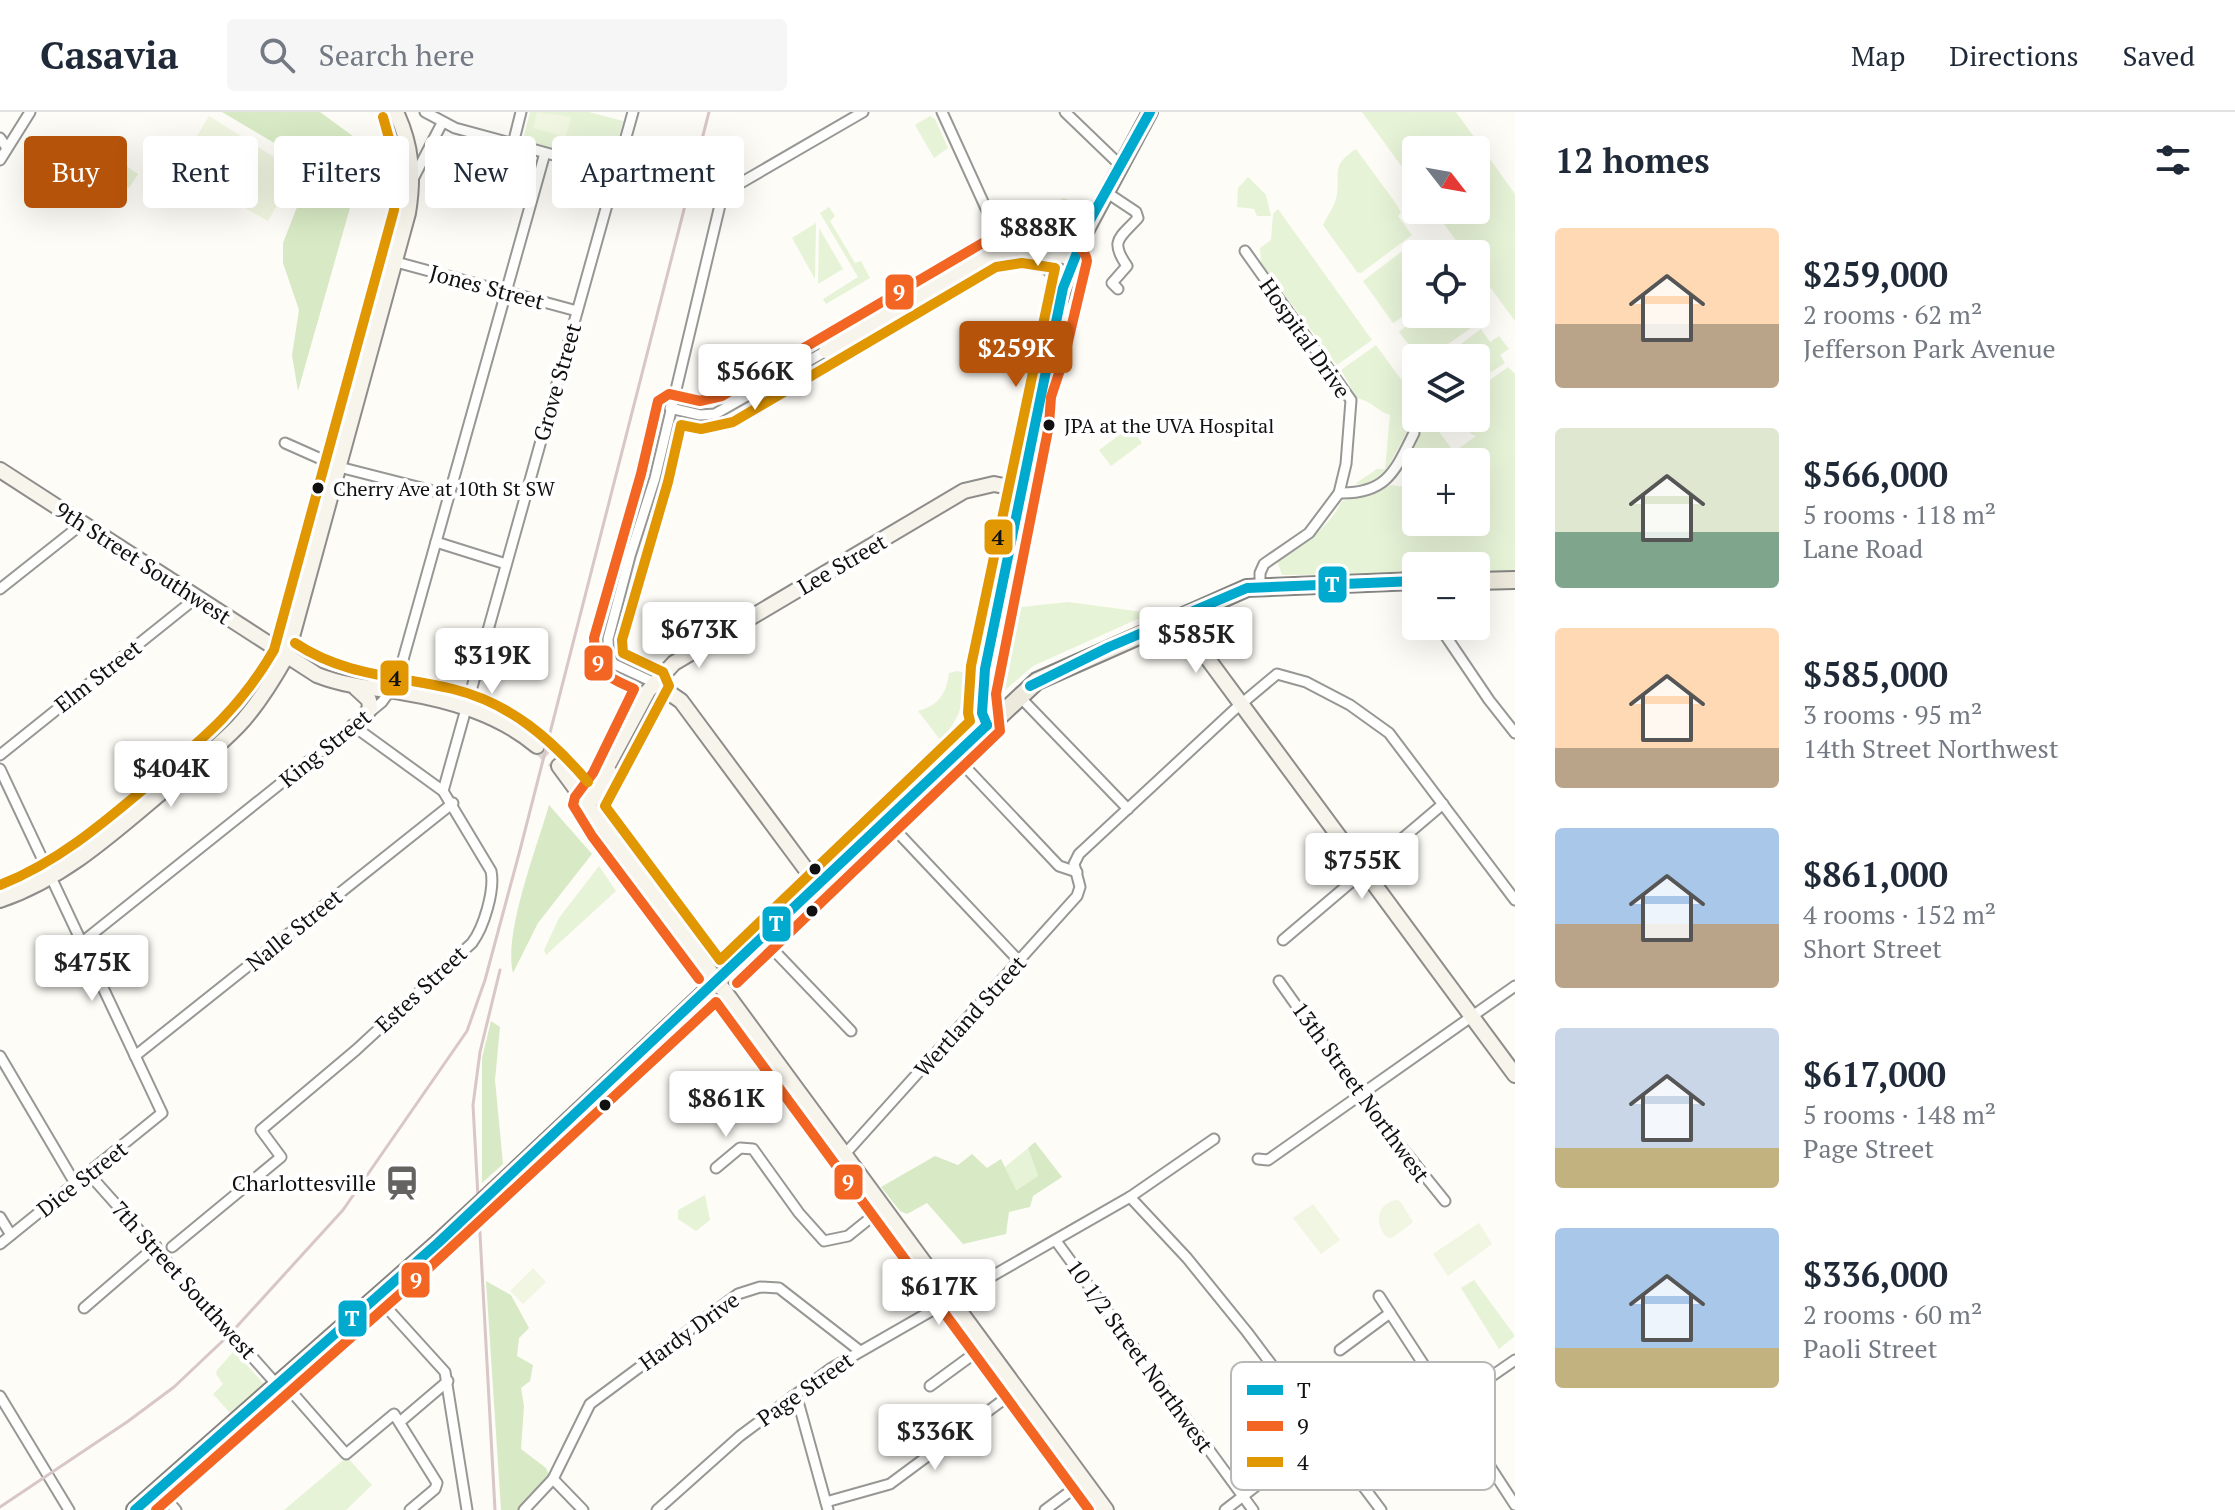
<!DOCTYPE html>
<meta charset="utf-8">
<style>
:root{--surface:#fff;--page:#f6f6f7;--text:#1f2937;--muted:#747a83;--line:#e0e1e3;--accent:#b45309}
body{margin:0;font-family:"PT Serif",serif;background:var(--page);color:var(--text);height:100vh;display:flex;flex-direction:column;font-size:30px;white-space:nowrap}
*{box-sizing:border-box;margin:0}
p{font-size:26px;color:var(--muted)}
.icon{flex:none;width:44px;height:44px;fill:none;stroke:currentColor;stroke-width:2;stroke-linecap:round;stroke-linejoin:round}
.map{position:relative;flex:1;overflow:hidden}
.panel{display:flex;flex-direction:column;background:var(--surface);width:720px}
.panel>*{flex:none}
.banner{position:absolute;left:24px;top:24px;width:760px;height:72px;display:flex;gap:16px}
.needle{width:52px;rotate:121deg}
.fabs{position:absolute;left:1402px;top:24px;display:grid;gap:16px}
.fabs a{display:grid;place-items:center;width:88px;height:88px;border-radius:8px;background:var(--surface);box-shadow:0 8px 32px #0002;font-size:40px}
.price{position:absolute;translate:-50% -68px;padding:0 18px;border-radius:8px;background:#fff;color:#222;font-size:26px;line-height:52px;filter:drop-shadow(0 2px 4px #0008)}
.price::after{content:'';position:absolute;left:50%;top:48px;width:24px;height:18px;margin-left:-12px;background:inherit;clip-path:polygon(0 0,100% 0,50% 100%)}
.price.on{background:var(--accent);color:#fff}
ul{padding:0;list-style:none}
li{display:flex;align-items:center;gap:24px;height:200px;padding:0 40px}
li span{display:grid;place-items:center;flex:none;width:224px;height:160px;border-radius:8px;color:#555}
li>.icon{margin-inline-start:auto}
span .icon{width:96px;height:96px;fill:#fffc;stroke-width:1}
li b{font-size:34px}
h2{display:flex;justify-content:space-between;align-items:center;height:96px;padding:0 40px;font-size:34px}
.tag{padding:0 28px;border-radius:8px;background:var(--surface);box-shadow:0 8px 32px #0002;font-size:28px;line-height:72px}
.tag.on{background:var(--accent);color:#fff}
header{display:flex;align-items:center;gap:48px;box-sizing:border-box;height:112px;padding:0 40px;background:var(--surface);border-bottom:2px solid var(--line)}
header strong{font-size:38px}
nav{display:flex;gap:44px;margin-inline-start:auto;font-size:28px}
.search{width:560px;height:72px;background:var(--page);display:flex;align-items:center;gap:20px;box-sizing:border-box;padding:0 28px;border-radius:8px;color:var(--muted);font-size:30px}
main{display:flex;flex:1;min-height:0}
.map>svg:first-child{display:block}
.green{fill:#e7f3d7}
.forest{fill:#d8eac5}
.pitch{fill:#f0f6e1}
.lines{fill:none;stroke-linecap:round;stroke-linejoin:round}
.secondary-tunnel{stroke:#dad9d4;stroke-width:14;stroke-dasharray:14 7;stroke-linecap:butt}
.street-casing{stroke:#979795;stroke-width:13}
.secondary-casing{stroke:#8e8d8b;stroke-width:18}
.primary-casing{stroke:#858482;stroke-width:20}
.street{stroke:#fffffe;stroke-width:9}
.secondary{stroke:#f6f4eb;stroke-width:14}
.primary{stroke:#ede9dc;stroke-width:16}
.rail{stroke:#d9c6c7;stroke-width:3}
.primary-bridge-casing{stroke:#858482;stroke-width:20;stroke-linecap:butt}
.primary-bridge{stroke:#ede9dc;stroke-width:16}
.bus-1-casing{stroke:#fff;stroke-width:16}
.bus-2-casing{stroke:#fff;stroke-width:16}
.bus-3-casing{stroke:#fff;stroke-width:16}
.bus-1{stroke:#00a9ce;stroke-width:10}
.bus-2{stroke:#f26522;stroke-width:10}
.bus-3{stroke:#e09702;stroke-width:10}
.bus-dot{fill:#111;stroke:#fff;stroke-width:3}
.labels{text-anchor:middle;stroke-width:8;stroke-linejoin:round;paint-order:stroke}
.bus-label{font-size:20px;fill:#111;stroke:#fff;text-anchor:start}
.street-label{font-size:22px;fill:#111;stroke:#fff}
.poi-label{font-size:22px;fill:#111;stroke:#fff;text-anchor:end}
.key{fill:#fff;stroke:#b8b8b8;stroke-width:2}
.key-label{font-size:22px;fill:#111}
.line-badge{stroke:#fff;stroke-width:3}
.badge-label{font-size:22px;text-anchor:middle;font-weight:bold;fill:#fff}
.pale-badge-label{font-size:22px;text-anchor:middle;font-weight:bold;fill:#111}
</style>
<header>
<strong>Casavia</strong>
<div class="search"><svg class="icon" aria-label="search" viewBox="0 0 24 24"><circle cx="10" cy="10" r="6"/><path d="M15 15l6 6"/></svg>Search here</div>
<nav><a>Map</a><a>Directions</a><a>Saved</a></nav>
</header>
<main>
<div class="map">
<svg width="1515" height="1398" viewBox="0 0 1515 1398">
<rect width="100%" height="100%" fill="#fdfcf7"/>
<g class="green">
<path d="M530,0h59l34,9 -11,43 -89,-24z"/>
<path d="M1362,0h94l59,82v127l-39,-53v-14h-10l-32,-44h42v-60h-60v36z"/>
<path d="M930,4l5,3 13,29 -14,10 -19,-33z"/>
<path d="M1356,37l41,56 4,8 -3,3 14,19 -51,38 -4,-1 -34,-47c4,-9 13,-20 14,-31 3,-23 -6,-28 19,-45z"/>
<path d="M107,41l31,21 -9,14 -31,-21z"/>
<path d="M1248,65l18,18 5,21h-14l-3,-7 -17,-2 1,-19z"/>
<path d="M1063,86l22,8 -14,28 -20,-13 1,-10z"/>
<path d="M829,95l6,9 -5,5 25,42 6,-2 9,17 -44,26 -3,-5 35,-22 -38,-64z"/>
<path d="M1278,97l94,131 -35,25 -76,-102 -1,-15 11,-8 2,-26z"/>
<path d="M816,111l-1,56 -23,-41z"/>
<path d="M819,116l24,41 -25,15z"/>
<path d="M1417,128l11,14h-12v54l-23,15 -30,-42z"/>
<path d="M1421,202h50l7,9 -50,35h-9l-20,-26z"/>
<path d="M1481,217l9,13 9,-6 10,13 -9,6 5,8 -29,19v-24h-34z"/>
<path d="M1376,233l40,55v18h8l-16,12 -24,44 -24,13 -4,-4 21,-14h8l5,-54c-10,-2 -17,-13 -33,-17l-16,-28z"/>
<path d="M1508,255l7,7v200h-39v-8h-60v8l-134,1 -5,-14c27,-17 50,-31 65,-60l49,-16 14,2 11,-8v43h60v-60h-60v7l-15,-1 17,-35 13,-12 23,31 22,-16 -5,-2 -11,-16h16v-28z"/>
<path d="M1130,315l12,16 -31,23 -12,-16z"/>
<path d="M1068,490l83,11 -118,53 -38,33 -8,-12 16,-78z"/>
<path d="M957,559l13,3 -12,41 -16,27 -24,-31c21,-6 28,-17 31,-38z"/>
<path d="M599,754l17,25 -70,64 -2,-5 15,-32z"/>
<path d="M1028,1036l10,28 -23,14 -10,-23z"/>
<path d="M705,1083l5,25 -14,11 -18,-12v-9z"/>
<path d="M1474,1168l41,56 -16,13 -38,-61z"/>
<path d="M234,1239l30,33 -34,29 -17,-19 10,-10 -7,-10 1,-4z"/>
<path d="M347,1345l25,28 -26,25h-62z"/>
</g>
<g class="forest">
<path d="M222,0h98l82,60 -1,20 -42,-16 -61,215 -6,-36 7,-45 -16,-47v-20l30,-77z"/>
<path d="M549,693l43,49 -54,69 -25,50c-10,-39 24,-126 36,-168z"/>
<path d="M491,909l9,6 -5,53 8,84 -21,19v-125z"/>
<path d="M1035,1030l27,35 -29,19 -3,11 -21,5 -3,22 -43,10 -36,-41 -20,11 -7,-3 -19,-24 54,-31 23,9 14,-11 15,14 14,-9 15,31 22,-14 -10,-28z"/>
<path d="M486,1169l25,14 18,33 -10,10 -2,18 16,9 -3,16 -9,7 3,18 -3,43 25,19 4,9 -32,33h-17z"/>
</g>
<g class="pitch">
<path d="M537,0l34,5 -5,20 -33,-9z"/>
<path d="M209,4l87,55 -28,50 -90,-52z"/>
<path d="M1395,1088l5,1 13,21 -21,16 -6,-1c-11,-15 -10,-31 9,-37z"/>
<path d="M1313,1092l27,36 -19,14 -28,-36z"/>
<path d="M1479,1111l13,21 -44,32 -15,-22z"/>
<path d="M533,1156l13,14 -23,22 -13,-13z"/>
</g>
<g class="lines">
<g class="secondary-tunnel">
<path d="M1050,235l10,-47"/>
<path d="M537,634l22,20"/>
</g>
<g class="street-casing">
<g id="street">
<path d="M425,0l30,16 161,44"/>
<path d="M942,0l63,138"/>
<path d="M1065,0l55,53"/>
<path d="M0,26l7,10"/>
<path d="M513,32l8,-32"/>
<path d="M0,48l30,-48"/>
<path d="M413,67l29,-56"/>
<path d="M1106,80l30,20 2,6c-18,20 -29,22 -11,48l-15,17 6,6"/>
<path d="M1245,139l106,149 -5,64 -7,29 -30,40 -45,31 -4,9v13"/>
<path d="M396,150l181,49"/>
<path d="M670,296l30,7 15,-1 111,-63"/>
<path d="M285,331l54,24 110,28"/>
<path d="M1339,381c48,1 56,-22 75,-60"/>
<path d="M436,430l70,22"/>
<path d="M0,477l82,-65"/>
<path d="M1439,514l50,74 26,33"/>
<path d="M655,571l-41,-19 -5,-7 -1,-18 22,-83 25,-78 65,-273 12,-17 131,-76"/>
<path d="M1019,584l109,113"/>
<path d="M0,643l196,-157"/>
<path d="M955,644l104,110 18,6"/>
<path d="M0,657l162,344 -162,131"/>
<path d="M443,679l190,-679"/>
<path d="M887,709l133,141"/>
<path d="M763,827l88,92"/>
<path d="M1283,828l160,-136"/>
<path d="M81,831l284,-227 17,-14 15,-21 148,-528"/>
<path d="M1279,869l82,116 84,104"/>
<path d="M0,944l76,129"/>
<path d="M135,944l318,-253"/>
<path d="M845,1042l232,-258 3,-9 -6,-23 5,-10 155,-144 43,-36 29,8 44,23 39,28 126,167"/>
<path d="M1258,1047l10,1 247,-174"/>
<path d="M716,1056l24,-20 13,1 46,64 25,28 24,-5 36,-29"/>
<path d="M89,1062l189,212"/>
<path d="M1130,1085l57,61 60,74 134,178"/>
<path d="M0,1105l11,18"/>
<path d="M1056,1129l197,269"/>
<path d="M172,1135l109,-90 -20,-27 95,-80 116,-107c12,-16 23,-53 19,-72l-48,-80 -91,-66"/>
<path d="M1379,1184l136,209"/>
<path d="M377,1185l68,75 22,138"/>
<path d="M84,1196l72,-62"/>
<path d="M1340,1238l50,-37"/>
<path d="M283,1270l63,72 48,-40 43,69 -2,6 -25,21"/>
<path d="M930,1274l56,-41"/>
<path d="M0,1284l69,114"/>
<path d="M793,1284l6,9 29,105"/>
<path d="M401,1309l47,-40"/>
<path d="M1353,1360l162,-112"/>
<path d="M553,1367l30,31"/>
<path d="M158,1378l18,20"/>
<path d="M826,1390l64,-18 128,-95"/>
<path d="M524,1398l29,-31 37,-75 148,-110 22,-7 19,1 81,63"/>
<path d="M657,1398l83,-74 90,-67 300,-172 84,-58"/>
<path d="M1045,1398l39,-29"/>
<path d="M1225,1398l100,-77"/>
</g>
</g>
<g class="secondary-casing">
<g id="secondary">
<path d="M1020,144c22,3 35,12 42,33"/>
<path d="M937,174c53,-31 73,-50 136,-27"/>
<path d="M1060,188l24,-65 66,-123"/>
<path d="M826,239l107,-63"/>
<path d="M1033,322l10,-38 7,-49"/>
<path d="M0,358l317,205c28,11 55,13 84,17 49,8 98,22 136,54"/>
<path d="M1001,486l31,-157"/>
<path d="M1177,505l338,458"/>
<path d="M655,571l26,18 138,186"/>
<path d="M356,576l13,12 1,8 -5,8"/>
<path d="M987,613c-15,-35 4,-83 13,-119"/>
<path d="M559,654l547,744"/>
<path d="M579,682l28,-27 41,-76 26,-28 290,-172 30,-7 29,6"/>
<path d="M587,692l9,-8 14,-23"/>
<path d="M0,788c64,-22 112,-66 163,-109 25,-21 52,-41 75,-65 19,-20 35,-46 49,-71l121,-442c6,-37 4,-67 -12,-101"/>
</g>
</g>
<g class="primary-casing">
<g id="primary">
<path d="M1476,469l39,-1"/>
<path d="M495,1078l542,-509 210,-93 169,-7"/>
<path d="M135,1398l303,-267"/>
</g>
</g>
<use href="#street" class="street"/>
<use href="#secondary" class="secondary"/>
<use href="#primary" class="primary"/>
<g class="rail">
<path d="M0,1395l127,-85 47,-35 56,-53 113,-124 124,-179 18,-51 35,-130 189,-738"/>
<path d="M495,1398l-22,-405 7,-53 20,-82"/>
</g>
<g class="primary-bridge-casing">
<path id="primary-bridge" d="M438,1131l57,-53"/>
</g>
<use href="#primary-bridge" class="primary-bridge"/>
<g class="bus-1-casing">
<g id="bus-1">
<path d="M1030,574l79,-39 138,-59 169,-7"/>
<path d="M987,613l-5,-12 3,-44 78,-381 27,-68 60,-108"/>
<path d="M135,1398l303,-267 549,-518"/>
</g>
</g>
<g class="bus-2-casing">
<g id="bus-2">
<path d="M699,867l-107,-143 -19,-31 2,-8 18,-24 41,-84c-30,-14 -38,-16 -40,-51l47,-164 17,-73 11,-7 31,7 22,-5 264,-155c23,-6 97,-12 101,20l-23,97 -13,39 -2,28 -53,269 4,37 -263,252"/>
<path d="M156,1398l261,-231 299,-277 373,508"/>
</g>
</g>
<g class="bus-3-casing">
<g id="bus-3">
<path d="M1022,151l33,5 -84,398 -3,47 2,8 -250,239 -115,-154 64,-120 -6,-14 -40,-19 -1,-13 46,-158 13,-57 20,4 32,-7 263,-155z"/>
<path d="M295,531c49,33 103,33 158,46 57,14 98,50 135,93"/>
<path d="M0,773c56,-22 101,-60 146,-98 54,-46 92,-75 128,-137l120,-440 2,-47 -13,-46"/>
</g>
</g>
<use href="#bus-1" class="bus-1"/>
<use href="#bus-2" class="bus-2"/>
<use href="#bus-3" class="bus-3"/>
</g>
<defs>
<g id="station-bare" transform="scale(2.76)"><path d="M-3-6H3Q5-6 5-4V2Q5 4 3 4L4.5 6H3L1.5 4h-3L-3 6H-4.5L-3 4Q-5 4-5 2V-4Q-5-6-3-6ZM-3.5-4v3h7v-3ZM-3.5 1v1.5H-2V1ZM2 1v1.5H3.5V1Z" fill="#646362" stroke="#fff" stroke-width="2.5" paint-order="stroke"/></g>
</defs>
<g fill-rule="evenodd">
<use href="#station-bare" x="402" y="1071"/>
</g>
<g class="bus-dot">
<circle cx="1049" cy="313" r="7"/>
<circle cx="318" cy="376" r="7"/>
<circle cx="815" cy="757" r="7"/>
<circle cx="812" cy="799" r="7"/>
<circle cx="605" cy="993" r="7"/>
</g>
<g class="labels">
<g class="bus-label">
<text x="1064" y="321">JPA at the UVA Hospital</text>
<text x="333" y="384">Cherry Ave at 10th St SW</text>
</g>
<g class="street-label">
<text transform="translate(487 175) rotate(15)" y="8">Jones Street</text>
<text transform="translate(1305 226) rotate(55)" y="8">Hospital Drive</text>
<text transform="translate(557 270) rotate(-74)" y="8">Grove Street</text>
<text transform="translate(143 451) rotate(33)" y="8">9th Street Southwest</text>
<text transform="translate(842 452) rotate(-30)" y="8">Lee Street</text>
<text transform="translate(98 564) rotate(-38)" y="8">Elm Street</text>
<text transform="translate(325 636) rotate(-39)" y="8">King Street</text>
<text transform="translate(294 818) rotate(-39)" y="8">Nalle Street</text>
<text transform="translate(421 877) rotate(-43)" y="8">Estes Street</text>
<text transform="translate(970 904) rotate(-48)" y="8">Wertland Street</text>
<text transform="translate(1361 980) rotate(54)" y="8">13th Street Northwest</text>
<text transform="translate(82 1067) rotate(-38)" y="8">Dice Street</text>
<text transform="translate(184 1168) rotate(48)" y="8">7th Street Southwest</text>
<text transform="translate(689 1219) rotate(-36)" y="8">Hardy Drive</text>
<text transform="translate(1140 1244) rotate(54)" y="8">10 1/2 Street Northwest</text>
<text transform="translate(805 1277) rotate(-35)" y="8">Page Street</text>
</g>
<g class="poi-label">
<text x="376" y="1079">Charlottesville</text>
</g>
</g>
<rect x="1231" y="1250" width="264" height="128" rx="12" class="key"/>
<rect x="1247" y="1273" width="36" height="10" fill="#00a9ce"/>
<rect x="1247" y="1309" width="36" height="10" fill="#f26522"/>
<rect x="1247" y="1345" width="36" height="10" fill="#e09702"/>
<g class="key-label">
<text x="1297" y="1286">T</text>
<text x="1297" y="1322">9</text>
<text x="1297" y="1358">4</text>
</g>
<g class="line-badge">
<rect x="884" y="161" width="31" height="38" rx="8" fill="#f26522"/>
<rect x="983" y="406" width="31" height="38" rx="8" fill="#e09702"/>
<rect x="1317" y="453" width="31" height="39" rx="8" fill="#00a9ce"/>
<rect x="583" y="532" width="31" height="38" rx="8" fill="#f26522"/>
<rect x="379" y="547" width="31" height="38" rx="8" fill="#e09702"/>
<rect x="761" y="793" width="31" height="38" rx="8" fill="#00a9ce"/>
<rect x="833" y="1051" width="31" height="38" rx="8" fill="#f26522"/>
<rect x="400" y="1149" width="31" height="38" rx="8" fill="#f26522"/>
<rect x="337" y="1187" width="31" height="39" rx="8" fill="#00a9ce"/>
</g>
<g class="badge-label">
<text x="899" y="188">9</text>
<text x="1332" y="480">T</text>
<text x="598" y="559">9</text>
<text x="776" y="819">T</text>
<text x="848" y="1078">9</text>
<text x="416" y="1176">9</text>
<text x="352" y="1214">T</text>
</g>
<g class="pale-badge-label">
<text x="998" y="433">4</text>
<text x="395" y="574">4</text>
</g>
</svg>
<div class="fabs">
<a><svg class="needle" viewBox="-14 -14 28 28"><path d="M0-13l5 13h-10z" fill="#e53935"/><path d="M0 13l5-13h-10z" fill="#747a83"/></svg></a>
<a><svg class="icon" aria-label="locate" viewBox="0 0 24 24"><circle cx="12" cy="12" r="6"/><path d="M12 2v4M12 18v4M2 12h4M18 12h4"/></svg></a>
<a><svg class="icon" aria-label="layers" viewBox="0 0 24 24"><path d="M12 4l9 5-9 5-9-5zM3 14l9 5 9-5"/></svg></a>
<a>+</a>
<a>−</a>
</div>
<b class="price" style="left:1038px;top:156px">$888K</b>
<b class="price on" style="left:1016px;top:277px">$259K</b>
<b class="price" style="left:755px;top:300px">$566K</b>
<b class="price" style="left:699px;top:558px">$673K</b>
<b class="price" style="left:1196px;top:563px">$585K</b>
<b class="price" style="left:492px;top:584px">$319K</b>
<b class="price" style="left:171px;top:697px">$404K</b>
<b class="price" style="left:1362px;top:789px">$755K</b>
<b class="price" style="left:92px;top:891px">$475K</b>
<b class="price" style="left:726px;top:1027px">$861K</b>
<b class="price" style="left:939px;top:1215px">$617K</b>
<b class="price" style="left:935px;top:1360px">$336K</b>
<div class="banner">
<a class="tag on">Buy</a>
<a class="tag">Rent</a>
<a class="tag">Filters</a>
<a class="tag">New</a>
<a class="tag">Apartment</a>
</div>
</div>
<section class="panel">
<h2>12 homes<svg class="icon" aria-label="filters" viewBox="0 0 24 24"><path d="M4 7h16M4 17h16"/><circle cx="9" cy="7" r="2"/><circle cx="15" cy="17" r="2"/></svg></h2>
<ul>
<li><span style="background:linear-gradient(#ffd9b3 60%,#b9a48a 0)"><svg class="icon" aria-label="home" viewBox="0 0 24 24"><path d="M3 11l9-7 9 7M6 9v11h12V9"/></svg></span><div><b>$259,000</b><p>2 rooms · 62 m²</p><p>Jefferson Park Avenue</p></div></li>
<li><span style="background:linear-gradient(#dfe7d0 65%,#7fa58c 0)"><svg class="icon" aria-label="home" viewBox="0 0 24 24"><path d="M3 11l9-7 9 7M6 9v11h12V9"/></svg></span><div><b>$566,000</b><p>5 rooms · 118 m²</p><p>Lane Road</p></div></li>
<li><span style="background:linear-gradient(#ffd9b3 75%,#b9a48a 0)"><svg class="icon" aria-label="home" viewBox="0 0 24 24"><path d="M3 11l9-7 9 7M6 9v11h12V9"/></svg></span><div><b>$585,000</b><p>3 rooms · 95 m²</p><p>14th Street Northwest</p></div></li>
<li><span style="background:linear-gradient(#a9c7e8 60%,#b9a48a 0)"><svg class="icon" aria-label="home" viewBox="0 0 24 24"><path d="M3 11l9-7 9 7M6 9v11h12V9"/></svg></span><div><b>$861,000</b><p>4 rooms · 152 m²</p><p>Short Street</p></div></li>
<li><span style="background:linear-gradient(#c9d6e8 75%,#c2b280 0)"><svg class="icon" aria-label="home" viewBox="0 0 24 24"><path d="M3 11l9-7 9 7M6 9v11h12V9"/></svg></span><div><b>$617,000</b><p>5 rooms · 148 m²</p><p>Page Street</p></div></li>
<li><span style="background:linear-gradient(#a9c7e8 75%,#c2b280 0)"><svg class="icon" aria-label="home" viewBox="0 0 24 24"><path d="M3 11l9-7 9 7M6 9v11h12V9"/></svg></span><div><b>$336,000</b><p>2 rooms · 60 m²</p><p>Paoli Street</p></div></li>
</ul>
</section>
</main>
